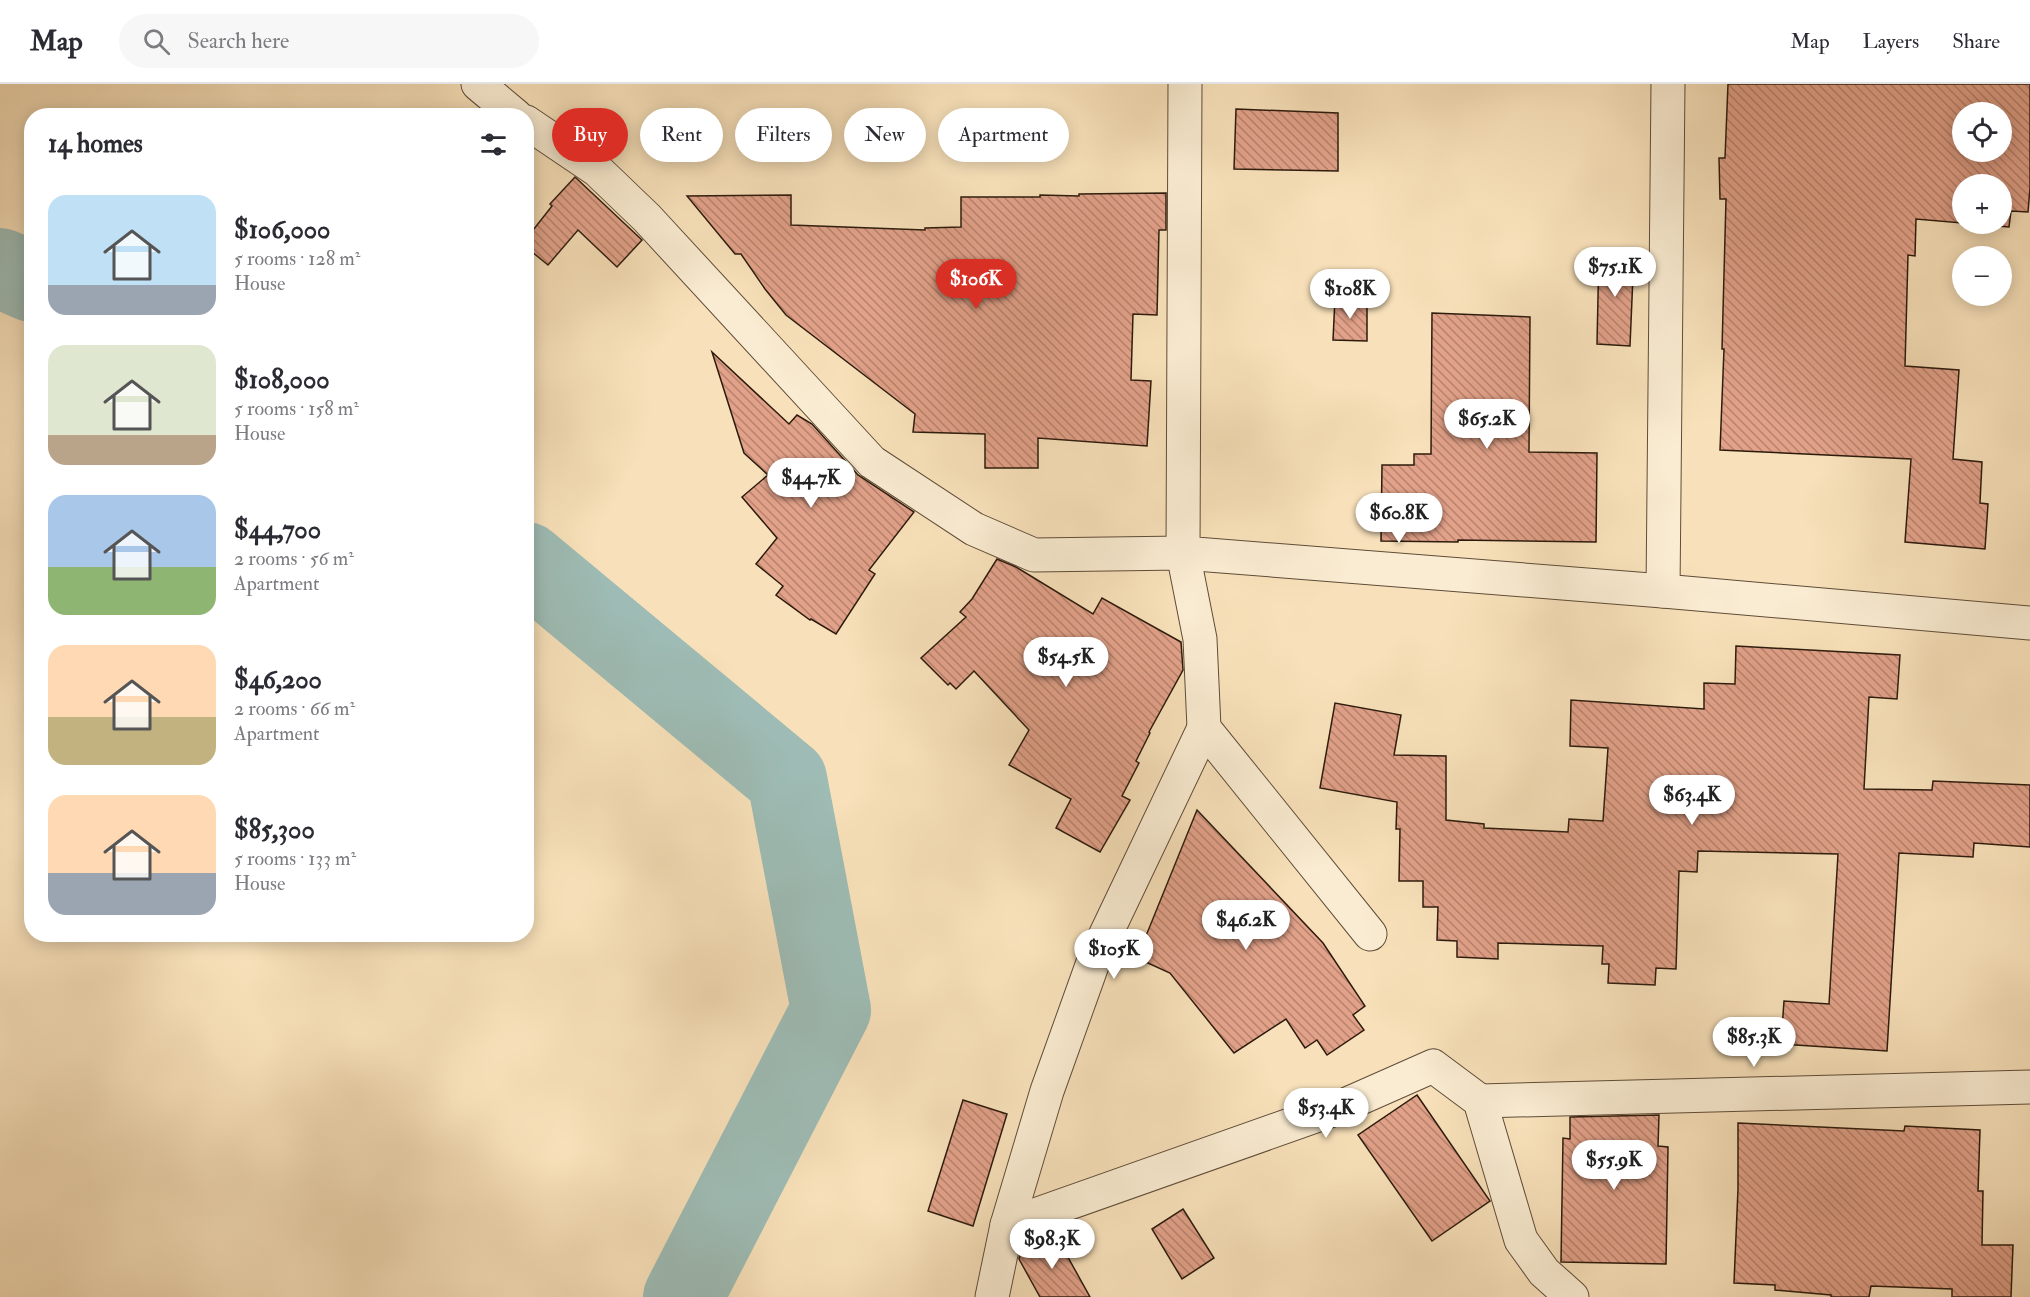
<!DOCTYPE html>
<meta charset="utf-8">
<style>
:root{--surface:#fff;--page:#f7f7f7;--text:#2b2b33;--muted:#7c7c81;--line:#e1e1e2;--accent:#d93025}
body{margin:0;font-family:"IM FELL Double Pica",serif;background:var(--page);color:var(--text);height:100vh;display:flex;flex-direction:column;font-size:22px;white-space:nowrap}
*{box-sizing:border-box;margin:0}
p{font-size:20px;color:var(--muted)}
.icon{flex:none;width:33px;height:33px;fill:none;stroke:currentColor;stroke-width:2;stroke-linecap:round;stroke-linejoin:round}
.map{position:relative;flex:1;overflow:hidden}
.drawer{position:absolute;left:24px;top:24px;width:510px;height:834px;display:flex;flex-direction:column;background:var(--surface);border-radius:24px;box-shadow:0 3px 15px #0003}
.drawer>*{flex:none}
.banner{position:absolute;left:552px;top:24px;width:570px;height:54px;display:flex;gap:12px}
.controls{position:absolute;left:1952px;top:18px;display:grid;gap:12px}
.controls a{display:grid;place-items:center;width:60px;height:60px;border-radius:50%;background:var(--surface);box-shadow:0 3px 15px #0003;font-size:30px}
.price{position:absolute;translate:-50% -51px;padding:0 14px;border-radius:21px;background:#fff;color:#222;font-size:20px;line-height:39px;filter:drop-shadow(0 2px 3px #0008)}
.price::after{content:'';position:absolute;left:50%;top:36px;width:18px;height:14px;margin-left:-9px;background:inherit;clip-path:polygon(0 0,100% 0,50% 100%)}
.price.selected{background:var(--accent);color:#fff}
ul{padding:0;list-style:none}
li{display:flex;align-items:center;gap:18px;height:150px;padding:0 24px}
li span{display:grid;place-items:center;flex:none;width:168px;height:120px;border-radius:18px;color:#555}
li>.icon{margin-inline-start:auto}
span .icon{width:72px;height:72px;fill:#fffc;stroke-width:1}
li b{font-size:26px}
h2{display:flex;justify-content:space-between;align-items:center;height:72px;padding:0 24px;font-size:26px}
.pill{padding:0 21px;border-radius:27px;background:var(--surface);box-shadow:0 3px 15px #0003;font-size:21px;line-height:54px}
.pill.selected{background:var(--accent);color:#fff}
header{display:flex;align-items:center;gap:36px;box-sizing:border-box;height:84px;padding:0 30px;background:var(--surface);border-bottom:2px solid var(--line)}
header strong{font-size:28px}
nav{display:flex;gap:33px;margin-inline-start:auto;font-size:21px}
.search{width:420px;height:54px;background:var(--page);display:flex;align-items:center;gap:15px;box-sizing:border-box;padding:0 21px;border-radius:33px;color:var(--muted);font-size:22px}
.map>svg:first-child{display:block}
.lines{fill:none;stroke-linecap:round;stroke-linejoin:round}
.river{stroke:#9ebcb5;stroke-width:80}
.building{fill:url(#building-back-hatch);stroke:#2c1b0d;stroke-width:1.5;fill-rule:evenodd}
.street-casing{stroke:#5f4c38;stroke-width:35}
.street{stroke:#faecd2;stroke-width:33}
</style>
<header>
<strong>Map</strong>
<div class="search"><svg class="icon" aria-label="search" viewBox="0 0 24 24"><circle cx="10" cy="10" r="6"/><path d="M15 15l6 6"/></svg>Search here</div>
<nav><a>Map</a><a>Layers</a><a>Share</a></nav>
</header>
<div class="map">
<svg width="2030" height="1213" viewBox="0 0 2030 1213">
<defs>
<pattern id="building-back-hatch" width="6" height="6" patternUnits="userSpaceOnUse" patternTransform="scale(1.5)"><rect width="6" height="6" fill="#e2a189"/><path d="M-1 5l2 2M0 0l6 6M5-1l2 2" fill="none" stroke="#b7826e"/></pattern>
</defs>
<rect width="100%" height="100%" fill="#f8e1ba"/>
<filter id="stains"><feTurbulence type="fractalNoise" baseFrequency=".00333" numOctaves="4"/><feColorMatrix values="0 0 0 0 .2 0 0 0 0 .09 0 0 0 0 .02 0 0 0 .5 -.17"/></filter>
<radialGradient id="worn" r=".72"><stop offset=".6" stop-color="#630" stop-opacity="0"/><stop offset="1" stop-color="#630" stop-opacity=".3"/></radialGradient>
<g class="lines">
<g class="river">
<path d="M0,184l32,14"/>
<path d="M526,478l261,217 44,231 -148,287"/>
</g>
</g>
<g class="building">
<path d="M1728,0h302v104l-2,24 -17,-1 -2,16 -39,-3h31v-40h-39v39l-46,-4 -1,37 -7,-1 -3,111 54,4 -6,89 29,3 -2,41 8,1 -3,45 -80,-7 6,-83 -191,-9 4,-101h-2l4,-150h-6l-1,-41h6zM1962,28h39v40h-39z"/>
<path d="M1236,25l102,4v58l-104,-2z"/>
<path d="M575,93l67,63 -25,27 -39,-37 -30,35 -22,-18v-8l26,-33 -2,-2z"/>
<path d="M1166,109v37h-7l-2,85 -24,-1 -2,66 20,1 -4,65 -109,-8v30h-53v-34l-72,-2 2,-18 -129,-99 -21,-26 -24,-35h-6l-48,-58 104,-1v30l134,5v-2l36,-1v-30h79v-2l39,1v-2z"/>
<path d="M1599,166l35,2 -4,94 -33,-2z"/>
<path d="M1335,214l32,2v41l-34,-1z"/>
<path d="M1432,229l98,4 -1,135 68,1 -1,89 -138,-2v2l-77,-1 1,-76h32v-11h17z"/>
<path d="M712,268l77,72 8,-9 15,9 46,51 56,37 -45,58 6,4 -39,60 -25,-15 -1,1 -34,-25 7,-9 -27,-22 21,-26 -35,-41 26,-22 -24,-22z"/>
<path d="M997,475l19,8 77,47 9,-16 79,44 2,28 -34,62 1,1 -14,28 3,2 -17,33 8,4 -30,52 -44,-24 15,-29 -62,-34 20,-35 -55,-59 -18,18 -6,-6 -2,2 -27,-27 45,-41 -6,-5 12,-13z"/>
<path d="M1736,562l164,9 -3,44 -28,-2 -5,92 68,1 1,-9 97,4v62l-56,-4 -1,14 -74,-4 -12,198 -106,-7 3,-43 45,3 9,-150 -140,-3 -1,21 -18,-1 -3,98 -20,-1 -1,17 -47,-2 1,-19h-7l1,-18 -105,-3v16l-41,-2v-16l-20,-1 1,-33h-15v-26h-24l1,-52h-4l1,-27 -77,-14 15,-85 66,12 -7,40 52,1v64l38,4v4l84,4 1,-13 34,2 5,-73 -38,-2 1,-46 133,9v-26l31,1z"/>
<path d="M1197,726l126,133 42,63 -12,9 11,15 -37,25 -10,-15 -12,8 -19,-29 -52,34 -64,-80 -33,-15z"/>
<path d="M1417,1011l73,106 -58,40 -74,-106z"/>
<path d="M963,1016l44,14 -34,112 -45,-15z"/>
<path d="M1659,1031l-1,31 10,1 -2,117 -105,-2 2,-124 7,1v-22z"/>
<path d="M1738,1039l166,8 1,-5 75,4 -2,61h5l-1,54h31l-2,52h-59v-8l-81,-3 -2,11h-38v-2l-56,-5v-5l-41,-2 4,-94z"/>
<path d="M1183,1125l31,49 -32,21 -30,-50z"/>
<path d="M1054,1148l36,65h-50l-21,-38 2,-9z"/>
</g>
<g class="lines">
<g class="street-casing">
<g id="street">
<path d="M478,0l38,32"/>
<path d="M1185,0l-2,469 480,38 367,32"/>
<path d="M526,38l71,48 50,48 225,244 102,67 60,26 149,-2 17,86 4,89 166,206"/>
<path d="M1663,507l5,-507"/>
<path d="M1480,1017l550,-14"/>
<path d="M1007,1141l40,-134 48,-134 109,-229"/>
<path d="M992,1213l15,-72 331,-117 95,-42 47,35 41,139 23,32 28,25"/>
</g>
</g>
<use href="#street" class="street"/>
</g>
<rect width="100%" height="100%" filter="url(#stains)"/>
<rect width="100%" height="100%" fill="url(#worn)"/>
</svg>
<div class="controls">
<a><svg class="icon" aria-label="locate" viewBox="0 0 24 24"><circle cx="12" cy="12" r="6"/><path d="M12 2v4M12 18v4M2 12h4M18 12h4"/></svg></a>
<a>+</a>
<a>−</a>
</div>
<b class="price" style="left:1615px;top:214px">$75.1K</b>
<b class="price selected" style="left:976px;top:226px">$106K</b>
<b class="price" style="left:1350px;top:236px">$108K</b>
<b class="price" style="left:1487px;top:366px">$65.2K</b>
<b class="price" style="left:811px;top:425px">$44.7K</b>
<b class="price" style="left:1399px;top:460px">$60.8K</b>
<b class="price" style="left:1066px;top:604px">$54.5K</b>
<b class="price" style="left:1692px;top:742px">$63.4K</b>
<b class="price" style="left:1246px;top:867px">$46.2K</b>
<b class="price" style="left:1114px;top:896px">$105K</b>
<b class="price" style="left:1754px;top:984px">$85.3K</b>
<b class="price" style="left:1326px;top:1055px">$53.4K</b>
<b class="price" style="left:1614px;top:1107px">$55.9K</b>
<b class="price" style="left:1052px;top:1186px">$98.3K</b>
<div class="banner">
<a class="pill selected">Buy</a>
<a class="pill">Rent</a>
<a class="pill">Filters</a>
<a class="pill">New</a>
<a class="pill">Apartment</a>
</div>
<section class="drawer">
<h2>14 homes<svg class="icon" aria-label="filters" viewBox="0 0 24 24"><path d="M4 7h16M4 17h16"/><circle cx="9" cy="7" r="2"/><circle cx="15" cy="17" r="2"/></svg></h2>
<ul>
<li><span style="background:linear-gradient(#bfe0f5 75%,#9aa5b1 0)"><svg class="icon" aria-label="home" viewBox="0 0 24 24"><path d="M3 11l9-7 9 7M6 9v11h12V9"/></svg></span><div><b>$106,000</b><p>5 rooms · 128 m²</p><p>House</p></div></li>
<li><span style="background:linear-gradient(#dfe7d0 75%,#b9a48a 0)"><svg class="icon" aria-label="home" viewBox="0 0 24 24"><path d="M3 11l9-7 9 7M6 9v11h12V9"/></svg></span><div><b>$108,000</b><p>5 rooms · 158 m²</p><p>House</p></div></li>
<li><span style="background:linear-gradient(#a9c7e8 60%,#8fb573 0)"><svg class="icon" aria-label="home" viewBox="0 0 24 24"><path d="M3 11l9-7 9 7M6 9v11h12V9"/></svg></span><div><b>$44,700</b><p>2 rooms · 56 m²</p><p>Apartment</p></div></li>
<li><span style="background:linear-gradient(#ffd9b3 60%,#c2b280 0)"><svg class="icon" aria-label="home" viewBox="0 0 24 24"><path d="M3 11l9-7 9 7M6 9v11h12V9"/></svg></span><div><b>$46,200</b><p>2 rooms · 66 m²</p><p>Apartment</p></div></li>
<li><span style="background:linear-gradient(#ffd9b3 65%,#9aa5b1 0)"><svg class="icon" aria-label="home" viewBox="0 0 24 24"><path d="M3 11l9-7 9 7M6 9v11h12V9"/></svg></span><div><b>$85,300</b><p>5 rooms · 133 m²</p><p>House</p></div></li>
</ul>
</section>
</div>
